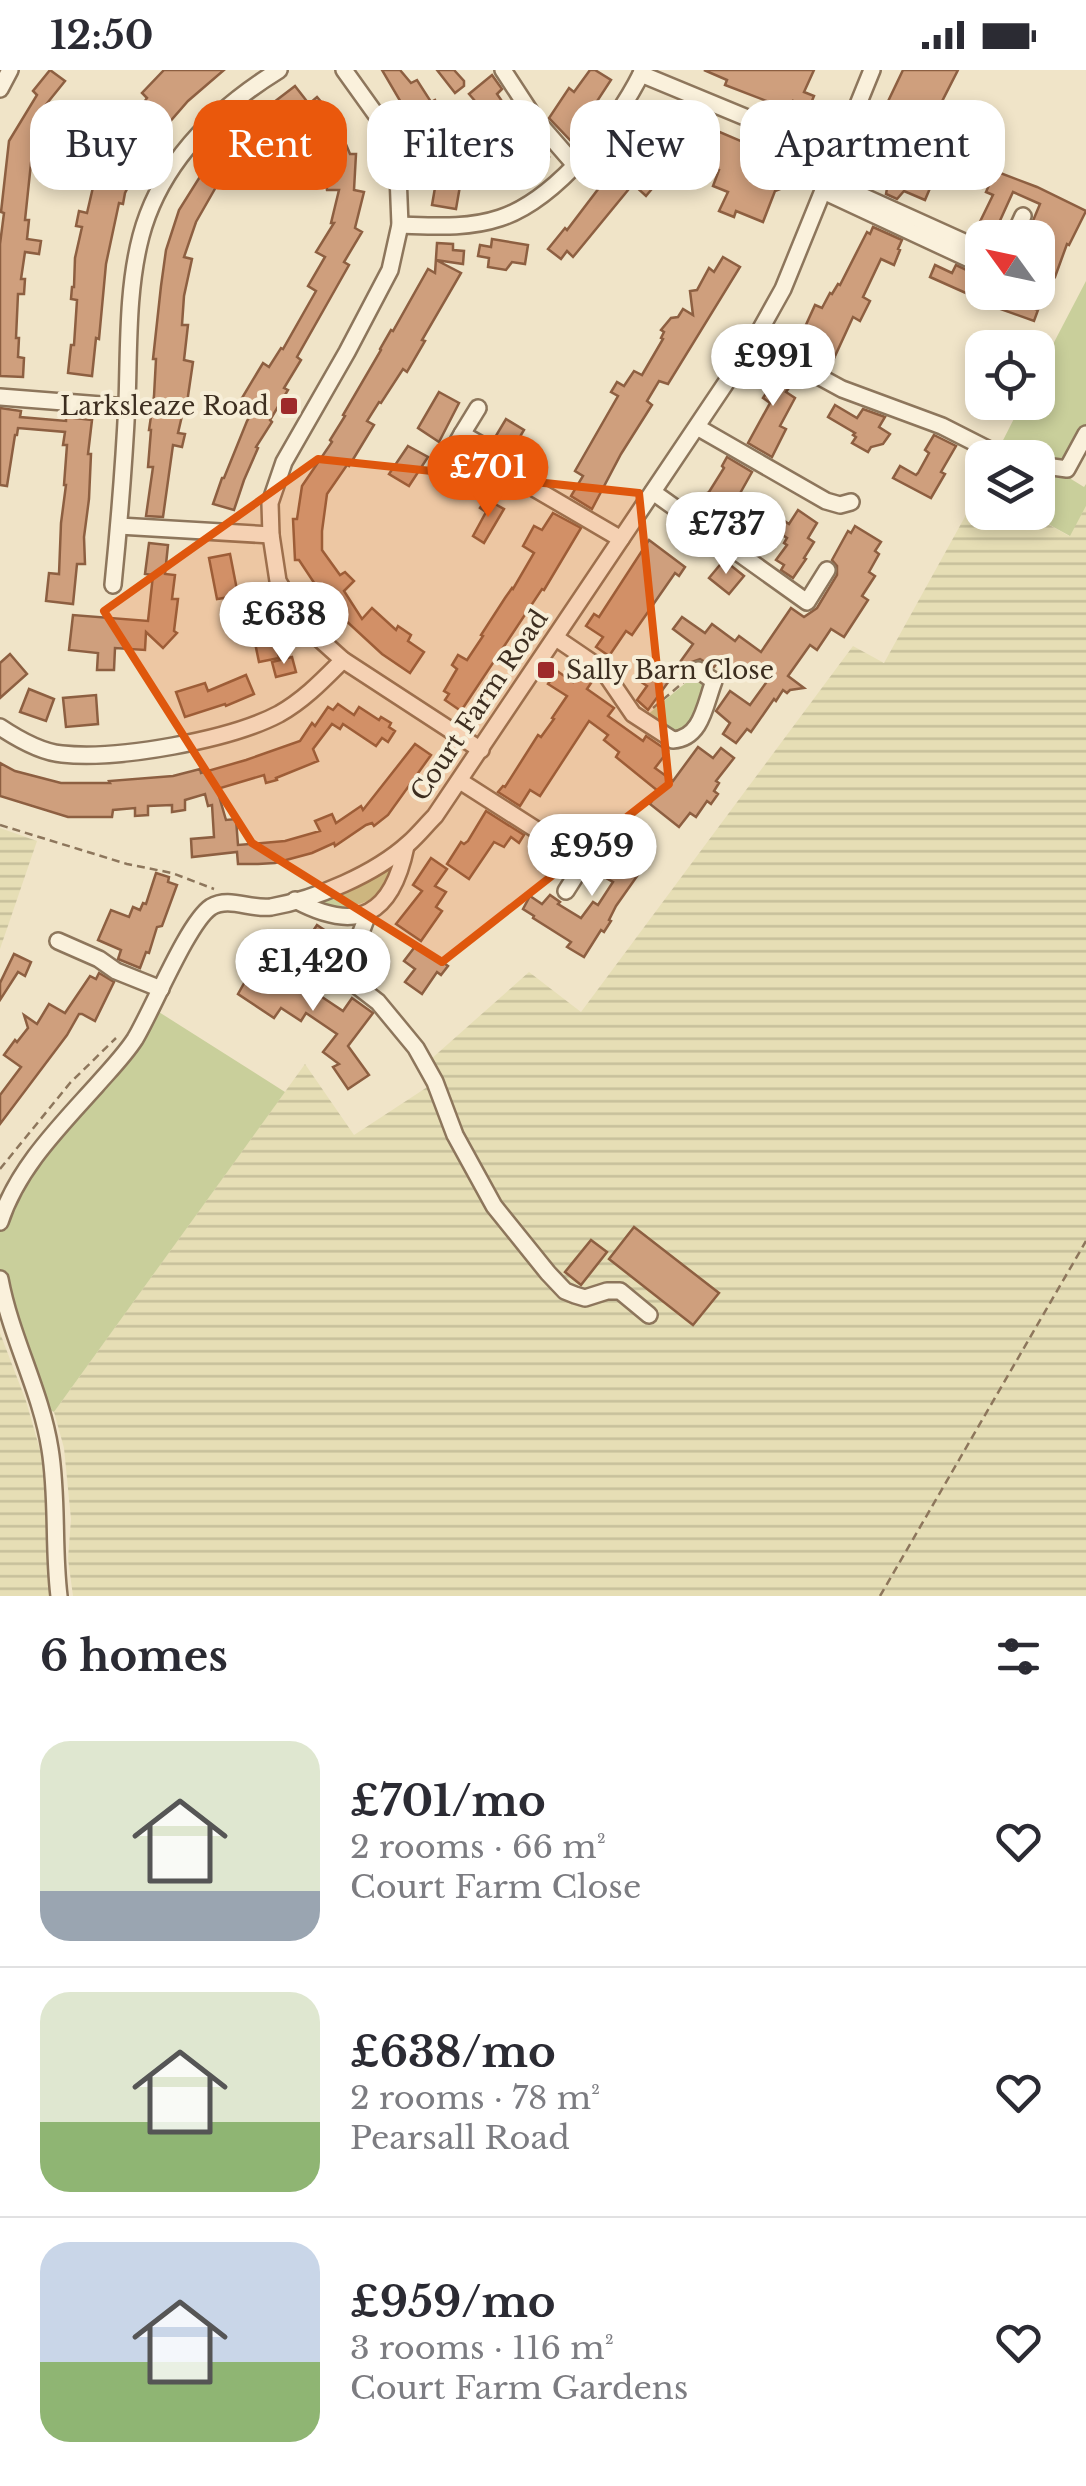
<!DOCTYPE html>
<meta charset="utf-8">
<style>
:root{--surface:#fff;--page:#f7f7f7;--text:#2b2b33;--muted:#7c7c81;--line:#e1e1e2;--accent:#ea580c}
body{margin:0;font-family:"Libre Baskerville",serif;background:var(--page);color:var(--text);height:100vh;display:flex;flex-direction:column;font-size:38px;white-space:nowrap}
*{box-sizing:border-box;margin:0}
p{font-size:32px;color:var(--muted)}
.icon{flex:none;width:55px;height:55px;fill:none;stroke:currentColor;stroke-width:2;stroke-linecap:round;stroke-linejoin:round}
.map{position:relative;height:1526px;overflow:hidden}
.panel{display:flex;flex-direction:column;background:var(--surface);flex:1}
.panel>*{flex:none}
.top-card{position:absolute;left:30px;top:30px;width:1028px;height:90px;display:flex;gap:20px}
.needle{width:65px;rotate:303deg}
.fabs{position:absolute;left:965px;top:150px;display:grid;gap:20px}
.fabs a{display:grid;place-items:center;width:90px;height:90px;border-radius:20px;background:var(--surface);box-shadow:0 5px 15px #0003;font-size:50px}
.price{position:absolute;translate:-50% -85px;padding:0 22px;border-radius:35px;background:#fff;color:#222;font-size:32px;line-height:65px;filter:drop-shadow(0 2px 5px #0008)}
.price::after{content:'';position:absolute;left:50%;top:60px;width:30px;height:22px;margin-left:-15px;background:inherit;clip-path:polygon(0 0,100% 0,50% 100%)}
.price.on{background:var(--accent);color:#fff}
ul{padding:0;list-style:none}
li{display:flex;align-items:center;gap:30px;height:250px;padding:0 40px}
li+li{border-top:2px solid var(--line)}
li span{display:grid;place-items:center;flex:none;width:280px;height:200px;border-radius:30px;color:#555}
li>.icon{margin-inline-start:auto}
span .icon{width:120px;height:120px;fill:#fffc;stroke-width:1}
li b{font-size:42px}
h2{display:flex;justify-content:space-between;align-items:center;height:120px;padding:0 40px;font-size:42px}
.chip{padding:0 35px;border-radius:30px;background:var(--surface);box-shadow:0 5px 15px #0003;font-size:35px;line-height:90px}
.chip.on{background:var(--accent);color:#fff}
.status{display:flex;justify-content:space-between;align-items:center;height:70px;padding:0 50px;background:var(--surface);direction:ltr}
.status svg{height:28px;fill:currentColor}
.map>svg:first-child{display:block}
.farmland{fill:url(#farmland-rules)}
.grass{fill:#c9cf9b}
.building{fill:#cf9f7d;stroke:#8d5f41;stroke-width:2.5}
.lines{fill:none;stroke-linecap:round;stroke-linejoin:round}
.minor-casing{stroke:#8d765c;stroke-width:20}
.path{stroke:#8d765c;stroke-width:2.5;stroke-dasharray:8 5;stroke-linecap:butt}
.minor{stroke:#faf1dc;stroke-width:15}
.marked{fill:#df570d;fill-opacity:0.2;stroke:#df570d;stroke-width:8;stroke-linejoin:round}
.poi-dot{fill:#9e2a2b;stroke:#f7eed8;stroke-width:4}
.labels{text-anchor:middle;stroke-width:8;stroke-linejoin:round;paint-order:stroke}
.poi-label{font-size:25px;fill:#3d2e20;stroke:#f7eed8;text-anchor:end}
.street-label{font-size:25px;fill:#3d2e20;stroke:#f7eed8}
</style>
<div class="status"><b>12:50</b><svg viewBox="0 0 49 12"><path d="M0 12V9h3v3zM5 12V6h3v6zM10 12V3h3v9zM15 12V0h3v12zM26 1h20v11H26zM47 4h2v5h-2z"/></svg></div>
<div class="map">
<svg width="1086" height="1526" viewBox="0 0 1086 1526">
<defs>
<pattern id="farmland-rules" width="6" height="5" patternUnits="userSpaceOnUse" patternTransform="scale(2.5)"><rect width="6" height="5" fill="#e6deb5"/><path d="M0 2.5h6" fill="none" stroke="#c6bf9b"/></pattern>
</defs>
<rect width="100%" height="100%" fill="#f0e4c8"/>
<g class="farmland">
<path d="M982,416v26l46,1 41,23 17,-30v1090h-1013l-5,-37 3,-40 -7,-71 -10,-36 251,-348 49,71 81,-53 -5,-22 99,-88 52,40 272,-366 31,17z"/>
<path d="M0,758l37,13 -37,108z"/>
<path d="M0,1263l26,68 16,56 11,139h-53z"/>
</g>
<g class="grass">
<path d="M1086,211v169l-15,29 13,8 2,-3v22l-16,30 -42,-23 10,-1v-54h-44l28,-55 16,-1v-29z"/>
<path d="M694,606l9,8 1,6 -17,40 -13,3 -28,-17z"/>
<path d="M391,797l3,3c-14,32 -34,37 -67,38l-4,-4v-5z"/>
<path d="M151,937l134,85 -231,320 -15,-8 -32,-90 -7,6v-95l9,-26z"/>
</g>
<g class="building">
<path d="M50,0l15,11 -21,26 11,6 -21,36 -3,14 -6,57h4l-2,19 14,2 -2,13 -14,-2 -4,27h4l-1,15h-6l-2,44h3l-1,19 6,1 -1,19 -23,-1v-132l4,-31 -3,-1 8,-71 28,-46 -4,-4z"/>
<path d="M164,0h60l-36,31 -27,31 -15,21 -21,40 -2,11 -4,-1 -13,61 -7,75 -3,-1 -4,38 -24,-3 3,-28h3l3,-45 -6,-1 1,-12h2l1,-29 7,-31 -6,-1 3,-15 8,2 7,-30 15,-26 -7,-3 7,-14 6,3 32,-45 -5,-5z"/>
<path d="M382,0h18l11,13 6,-3 14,22 4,-2 17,32 -6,3 16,32 -23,13 -37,-76z"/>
<path d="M437,0h17l10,11v5l-9,7z"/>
<path d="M590,0h5l16,10 -40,61 -22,-23 20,-30 5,4z"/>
<path d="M704,0h110l-10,22 10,4 -5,12 -16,-7 -5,12 -12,-5 1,-3 -52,-20 2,-5z"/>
<path d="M903,0h55l-25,49 -9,-5 -11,22 6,3 -9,23 26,12 -11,26 -21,-9 -7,8 -11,-5 2,-11 -2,-1 14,-30 -19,-7 11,-26 -10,-5z"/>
<path d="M492,5l10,14 -5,5 9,13 -11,9 -10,-12 -4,4 -12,-14z"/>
<path d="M295,16l14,18 8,-7 18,21 15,36h6l-2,36 10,2 -9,36 7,4 -18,30 5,3 -52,92 4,3 -17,28 4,2 -18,30 2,2 -16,25 2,1 -14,32 -10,30 -21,-6 9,-26h2l23,-57 6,-10 -10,-6 3,-5 -4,-2 21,-35 6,4 12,-19 2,1 33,-58 -8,-5 17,-29 -9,-5 18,-29h-3l8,-33h-12l-3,-24h12l-19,-45 -10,11 -19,-23 -18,17 7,6 -14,14 -5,-5 -10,10 -2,-2 -17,21 4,3 -9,11 -4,-4 -24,42 -12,35 8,2 -8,37 -2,29h6l-4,35 9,2 -6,41h-2l-7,30 7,1 -3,13 -9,-2 -10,72 -17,-1 7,-49h-5l3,-37h-2l5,-34 2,-37h-3l8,-73 5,-36 13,-40 22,-35 27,-33 2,1 35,-34z"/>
<path d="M661,33l21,14 -3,4 27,11 2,-5 63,27 -4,11 16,6 -3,6 5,10 -10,4 -12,31 -27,-11 -2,6 -15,-6 9,-19 -15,-6 6,-16 -24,-9 -2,6 -23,-16 -4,6 -14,-10 -16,20 20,17 -10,12 -13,-12 -60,73 -6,-6 -6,8 -13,-10 17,-21 2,2 54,-71 -7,-5 18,-23 4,3z"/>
<path d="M527,62l22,25 -12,11 -10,-12 -5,5 -12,-14z"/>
<path d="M995,101l42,16 49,24 -17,34 -2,-1 -12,33 -2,-1 -4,8 -3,-2 -11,27 3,1 -4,11 -39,-14 6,-12 14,7 4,-10h19v-35l9,-20 -17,-9 10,-24 -27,-12 -15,33 3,2 -5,11h-14l-8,-4 19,-39 -7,-3z"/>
<path d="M436,112l24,4 -4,23 -24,-4z"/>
<path d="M873,157l29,13 -4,9 2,1 -6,15 -13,-6 -18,38 7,4 -10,20 -7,-4 -23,50 -35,-18 20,-44 7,3 8,-15 2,1 6,-10 2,1 27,-53 3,2z"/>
<path d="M492,169l36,6 -3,19 -13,-2 -6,8 -18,-3 1,-9 -11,-2 2,-11 11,2z"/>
<path d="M437,173l16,1v6l11,1 -1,13 -27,-4 25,13 -39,67 3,1 -18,31 -4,-3 -22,34 -2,-1 -12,19 7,4 -25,41 -2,-1 -20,29 -5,37v19l18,25 5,-3 9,9 -10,10 18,28 10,-11 24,22 2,-4 13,9 -3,6 16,11 -14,21 -28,-19 -40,-37 -4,2 -39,-59h-4l-2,-41h4l5,-33 30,-44 -2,-2 15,-24 -2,-1 38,-65 -1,-1 11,-19 2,1 35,-62 7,4z"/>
<path d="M723,187l17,10 -72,117 -9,-3 -12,20 5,4 -31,49 -29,55 -21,-13 12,-20 -8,-5 43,-75 -7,-4 6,-10 7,4 10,-15 8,4 21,-36 -2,-1 3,-6 -3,-2 10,-12 7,-1 5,-8 10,6 -3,-24 7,-1 12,-22 5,4z"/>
<path d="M935,195l17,8 4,-8 19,9 -7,20 -38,-17z"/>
<path d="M762,289l32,22 -8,11 9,6 -15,28 6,3 -14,28 -24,-14 22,-40 -7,-5 5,-8 -3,-2 5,-7 -16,-10z"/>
<path d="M439,322l20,11 -20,39 -21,-14z"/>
<path d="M835,335l22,13 6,-9 22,8 -6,10 11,7 -7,10 -12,3 -3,5 -16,-9 4,-6 -3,-2 2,-2 -27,-16z"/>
<path d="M0,338l21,3 -1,6 46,4v-4l26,3 -4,34h3l-2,45 -5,38 1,27h-8l-4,40 -27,-3 3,-28 10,1 2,-51 5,-38h-2l3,-40h-4l2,-13 -47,-4 -1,7h-2l-8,51 -7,-1z"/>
<path d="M506,349l18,11 -12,20 -18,-11z"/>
<path d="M934,365l22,11 -15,26 4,2 -14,24 -38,-20 7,-12 16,9 2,-2 11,-20 -4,-3z"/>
<path d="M408,376l20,11 -19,29 -20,-12z"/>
<path d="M473,383l23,13 5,9 -12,20 -31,-17z"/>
<path d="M727,387l25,15 -14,25 5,3 -19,29 -27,-19 2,-4 -2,-2 6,-9 6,-3 15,-24 -2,-2z"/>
<path d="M486,429l18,10 -20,34 -11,-7 13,-24 -6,-4z"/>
<path d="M798,440l19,13 -9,15 6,4 -10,16 2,1 -13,19 -12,-8 3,-5 -8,-5 11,-15 -3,-2 3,-5 -11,-7 7,-11 6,4z"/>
<path d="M553,443l28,15 -37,62 -2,-1 -81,122 -16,-11 4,-6 -5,-3 13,-22 -5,-4 6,-10 9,5 16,-24 -2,-1 24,-37 7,-10 1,1 21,-36 -11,-7 11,-20 8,4z"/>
<path d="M855,456l26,16 -6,9 4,3 -10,18 6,4 -13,20 6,4 -24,37 -13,-8 -14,21 -7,-5 -22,31 16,12 -14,2 -3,3 -4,-3 -7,11 -2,-2 -23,33 -4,-3 -11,14 -13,-9 7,-11 -14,-12 14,-20 20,14 18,-25 -18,-14 -10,14 -23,-17 -3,4 -14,-8 -11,4 -2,8 -9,-6 15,-21 -20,-15 9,-12 23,16 7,-9 23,17 4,-5 22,16 30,-44 13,9 13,-9 20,-33v-9l-5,-6 16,-29 3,2z"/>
<path d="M649,470l36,27 -6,9 -4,-3 -43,62 -6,-4 -17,25 -13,-9 7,-10 -17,-11 8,-12 5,3z"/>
<path d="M149,473l19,2 -3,29 10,1 -3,24h6l-4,32 3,2 -14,15 -17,-16 -1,18 -30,-2 -1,22h-17l1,-17 -29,-3 4,-35 75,6 5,-46 -8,-1z"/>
<path d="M230,484l8,41 13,-3 7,36 13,-3 8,33 -20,4 -5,-24 -9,2 -3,-12 -11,2 -7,-32 -7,1 -8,-41z"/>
<path d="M724,490l20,16 -15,18 -20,-16z"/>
<path d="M10,584l17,20 -27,24v-35z"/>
<path d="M292,587l4,15 -20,5 -4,-15z"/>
<path d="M662,595l12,9 -26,36 -11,-10 10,-14 -10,-7 10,-13 9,7z"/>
<path d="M557,601l16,11 7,-11 13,9 -6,9 27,19 -6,8 35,25 3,-5 22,15 -13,17 18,13 25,-34 15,11 8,-10 13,10 -18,23 3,2 -5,8 4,3 -7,10 -4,-3 -11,16 -6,-4 -11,14 -29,-23 8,-13 -42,-34 3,-5 -15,-12 4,-5 -19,-14 -49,75 -10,-6 -10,16 -22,-14 5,-6 2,1 33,-52 3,2 13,-18 -2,-1 15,-22 -19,-12z"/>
<path d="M246,605l8,19 -28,12 -1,-2 -40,13 -9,-25 29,-9 3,8z"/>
<path d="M29,619l25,10 -8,22 -26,-9z"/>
<path d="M96,625l2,29 -32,3 -3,-29z"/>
<path d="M338,634l16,11 5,-8 20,13 2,-3 10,6 -2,4 6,4 -7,11 -6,-4 -6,8 -33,-22 -3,5 -8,-5 -19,25 5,12 -42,17 1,2 -11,3 -2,-8 -47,14 9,31 10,-1 2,26 47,-4 35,-10 -5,-10 17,-7 4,9 25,-17 2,4 52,-66 16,11 -43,60 -14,11 -2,-3 -6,2 -31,21 -1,-3 -22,10 -37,10 -17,1h-20l-1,-12 -45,5 -1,-18 23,-2 -2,-32 -4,1 -3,-12 -20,6v10l-13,2v-7l-24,1v9l-13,1v-8l-22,2 -1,7h-44l-68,-21v-33l15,8 46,12h49l-1,-2 64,-5 27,-7 1,4 45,-13 54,-19 12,-18 3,3 13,-19 5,3z"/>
<path d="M486,741l38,24 -5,8 -8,-6 -7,10 -10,-5 -25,37 -22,-15 14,-22 3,2 4,-3z"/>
<path d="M623,755l21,13 -5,8 3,1 -12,19 10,6 -24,34 -7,14 2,1 -7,11 -3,-2 -17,27 -17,-10 4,-5 -38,-24 1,-2 -11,-7 7,-13 12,8 8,-9 10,7 -2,2 23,14 12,-16 5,3 15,-23 -7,-4 14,-27 -10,-6z"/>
<path d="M431,788l16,11 -12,17 11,6 -10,15 6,4 -21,30 -25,-17 26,-33 -9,-6z"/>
<path d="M156,803l13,4 -1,5 9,3 -15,41 -5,1 -8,26 -3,-1 -6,16 -22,-9 3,-9 -23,-10 13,-30 18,7 4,-10 7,3 3,-7 3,1z"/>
<path d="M317,855l24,16 -6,9 -24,-16z"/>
<path d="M417,874l31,22 -7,9 -4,-3 -15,22 -17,-12 10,-13 -11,-8z"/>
<path d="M284,879l18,12 -10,16 51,34 9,-13 21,15 -25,33 21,29 -21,14 -15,-22 6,-3 -16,-12 14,-18 -31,-21 -5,8 -20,-13 -7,10 -36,-24 9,-16 20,10 14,-21 -6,-4z"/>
<path d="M14,884l17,8 -6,14 -7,-4 -18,28v-17z"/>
<path d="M99,903l15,9 -19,39 -13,-7h-3l-12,21 -67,89v-29l21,-28 -17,-12 11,-15 2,2 11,-14 -4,-13 13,9 12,-20 16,9 25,-37 6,3z"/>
<path d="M634,1157l85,66 -26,32 -84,-66z"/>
<path d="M591,1170l16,12 -26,33 -16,-13z"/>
</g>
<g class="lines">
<g class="minor-casing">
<g id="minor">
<path d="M344,0l38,53 16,52 2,50 -10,45 -43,82 -63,110 -14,41 1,32 7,46 26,44 39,35 138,90"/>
<path d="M503,0l32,49 40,46"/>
<path d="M641,4l196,81"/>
<path d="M0,19l10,-19"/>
<path d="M827,110l155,70"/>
<path d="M823,121l159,74"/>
<path d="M400,155c33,1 67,4 100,-7 56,-18 118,-96 143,-148"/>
<path d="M1013,168l10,-22"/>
<path d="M754,271l88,48 100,37 63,32"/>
<path d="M0,327l127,10"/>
<path d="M697,357l129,74 14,4 11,-3"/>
<path d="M462,364l16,-26"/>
<path d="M1038,395l29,4 19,-35"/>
<path d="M441,401l21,-37 42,24 11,19 106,62"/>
<path d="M653,422l154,110 20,-32"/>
<path d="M119,456l152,9"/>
<path d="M113,515c6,-60 11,-121 14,-182 2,-55 0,-114 14,-167 20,-75 75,-127 138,-166"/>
<path d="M556,568l47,32 30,44 40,26c29,-2 32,-36 41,-59l-16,-11"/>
<path d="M0,657c18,12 40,25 62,27 56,6 168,-14 217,-40 25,-14 44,-34 64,-54"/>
<path d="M460,711l125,80 -19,30"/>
<path d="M585,791l13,-20"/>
<path d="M295,830c63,34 97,15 111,-54"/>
<path d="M368,844l-13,34 -11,16 -1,11 35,27 38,46 19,34 20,53 39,71 54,67 17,18 10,4 10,3 22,-7h13l29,24"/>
<path d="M58,871l41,18 17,12 45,18"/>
<path d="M0,1152c17,-53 59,-95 96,-136 13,-15 28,-30 39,-47 17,-28 53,-117 76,-132 18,-11 40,3 60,0 45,-8 104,-33 138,-64 9,-8 17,-18 26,-27l319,-475 29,-52 89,-219"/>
<path d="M0,1209c11,59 41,112 50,170 8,49 3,98 9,147"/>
</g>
</g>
<g class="path">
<path d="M653,638l32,-27"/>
<path d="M0,755l127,39 45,9 42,16"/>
<path d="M0,1099l70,-86 46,-45"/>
<path d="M880,1526l206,-355"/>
</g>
<use href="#minor" class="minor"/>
</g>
<path class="marked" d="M318,389l321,34 30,291 -227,178 -190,-119 -148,-232z"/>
<g class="poi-dot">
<rect x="279" y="326" width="20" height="20" rx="5"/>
<rect x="536" y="590" width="20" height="20" rx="5"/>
</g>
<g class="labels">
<g class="poi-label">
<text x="269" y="345">Larksleaze Road</text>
<text x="566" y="609" text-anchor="start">Sally Barn Close</text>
</g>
<g class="street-label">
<text transform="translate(479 635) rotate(-56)" y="9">Court Farm Road</text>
</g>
</g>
</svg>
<div class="fabs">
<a><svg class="needle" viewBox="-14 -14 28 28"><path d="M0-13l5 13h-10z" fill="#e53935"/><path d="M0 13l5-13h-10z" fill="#7c7c81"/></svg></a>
<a><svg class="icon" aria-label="locate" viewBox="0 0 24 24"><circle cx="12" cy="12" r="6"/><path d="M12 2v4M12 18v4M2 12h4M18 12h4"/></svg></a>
<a><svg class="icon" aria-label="layers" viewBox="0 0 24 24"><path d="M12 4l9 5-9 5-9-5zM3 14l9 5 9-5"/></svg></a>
</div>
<b class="price" style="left:773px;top:339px">£991</b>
<b class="price on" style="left:488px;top:450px">£701</b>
<b class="price" style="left:726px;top:507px">£737</b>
<b class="price" style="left:284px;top:597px">£638</b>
<b class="price" style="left:592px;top:829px">£959</b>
<b class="price" style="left:313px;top:944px">£1,420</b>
<div class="top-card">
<a class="chip">Buy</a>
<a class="chip on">Rent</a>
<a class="chip">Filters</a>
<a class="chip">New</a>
<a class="chip">Apartment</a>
</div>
</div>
<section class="panel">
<h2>6 homes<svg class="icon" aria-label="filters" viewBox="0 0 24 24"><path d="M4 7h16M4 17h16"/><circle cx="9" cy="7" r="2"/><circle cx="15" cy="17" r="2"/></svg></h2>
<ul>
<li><span style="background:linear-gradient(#dfe7d0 75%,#9aa5b1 0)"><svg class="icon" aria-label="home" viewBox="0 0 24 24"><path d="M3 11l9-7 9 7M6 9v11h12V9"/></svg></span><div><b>£701/mo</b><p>2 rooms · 66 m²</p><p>Court Farm Close</p></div><svg class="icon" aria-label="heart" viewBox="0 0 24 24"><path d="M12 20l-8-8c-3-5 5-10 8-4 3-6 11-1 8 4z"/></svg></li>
<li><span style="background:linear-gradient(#dfe7d0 65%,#8fb573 0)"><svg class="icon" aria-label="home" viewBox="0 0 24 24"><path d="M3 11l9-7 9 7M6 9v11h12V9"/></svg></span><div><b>£638/mo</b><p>2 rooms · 78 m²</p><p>Pearsall Road</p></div><svg class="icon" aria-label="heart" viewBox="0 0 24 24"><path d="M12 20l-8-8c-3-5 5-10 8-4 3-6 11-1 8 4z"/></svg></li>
<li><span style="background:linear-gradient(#c9d6e8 60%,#8fb573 0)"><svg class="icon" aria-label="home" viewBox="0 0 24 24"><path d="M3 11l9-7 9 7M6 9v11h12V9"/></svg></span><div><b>£959/mo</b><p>3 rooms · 116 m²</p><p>Court Farm Gardens</p></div><svg class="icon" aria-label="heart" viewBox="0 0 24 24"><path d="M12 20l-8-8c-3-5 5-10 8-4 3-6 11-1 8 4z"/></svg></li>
</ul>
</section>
